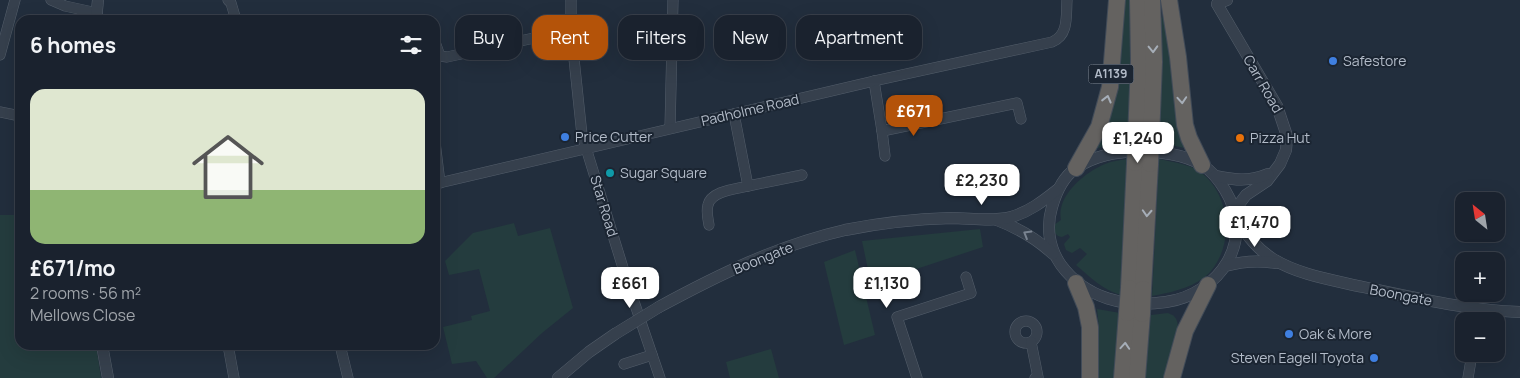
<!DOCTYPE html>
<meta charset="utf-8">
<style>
:root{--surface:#1a222e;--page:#232a36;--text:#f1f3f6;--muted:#9fa4aa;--line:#383f4a;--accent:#b45309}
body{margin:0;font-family:Manrope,sans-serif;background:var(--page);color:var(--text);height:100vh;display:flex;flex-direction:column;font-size:19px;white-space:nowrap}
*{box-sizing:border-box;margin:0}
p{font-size:16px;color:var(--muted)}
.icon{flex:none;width:28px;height:28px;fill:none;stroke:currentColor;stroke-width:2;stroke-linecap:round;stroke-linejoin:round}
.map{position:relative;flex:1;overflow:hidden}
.panel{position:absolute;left:15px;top:15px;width:425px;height:335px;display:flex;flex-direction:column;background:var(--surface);border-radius:15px;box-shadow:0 5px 20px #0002,0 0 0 1px var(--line)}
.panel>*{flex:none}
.banner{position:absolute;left:455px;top:15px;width:475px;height:45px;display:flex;gap:10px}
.needle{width:32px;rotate:330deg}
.controls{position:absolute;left:1455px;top:192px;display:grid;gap:10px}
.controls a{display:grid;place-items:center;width:50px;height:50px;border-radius:10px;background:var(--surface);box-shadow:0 5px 20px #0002,0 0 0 1px var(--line);font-size:25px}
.price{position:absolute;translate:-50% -42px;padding:0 11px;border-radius:10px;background:#fff;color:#222;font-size:16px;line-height:32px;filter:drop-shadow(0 1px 2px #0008)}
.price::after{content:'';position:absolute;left:50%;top:30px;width:15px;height:11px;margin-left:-8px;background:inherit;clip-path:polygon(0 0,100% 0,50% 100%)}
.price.on{background:var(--accent);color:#fff}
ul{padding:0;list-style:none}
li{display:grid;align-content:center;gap:10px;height:265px;padding:0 15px}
li span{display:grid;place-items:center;height:155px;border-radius:15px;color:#555}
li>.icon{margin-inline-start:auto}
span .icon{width:90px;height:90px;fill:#fffc;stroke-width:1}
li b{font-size:21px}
h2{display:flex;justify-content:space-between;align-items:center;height:60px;padding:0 15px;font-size:21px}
.chip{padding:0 18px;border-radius:15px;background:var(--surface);box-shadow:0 5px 20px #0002,0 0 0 1px var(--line);font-size:18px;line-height:45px}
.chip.on{background:var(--accent);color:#fff}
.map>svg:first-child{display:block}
.green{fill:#243c3e}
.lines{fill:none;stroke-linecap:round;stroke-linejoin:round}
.minor-casing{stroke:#545e6b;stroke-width:11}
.tertiary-casing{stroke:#545e6b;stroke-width:12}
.trunk-casing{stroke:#414b58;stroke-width:18}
.minor{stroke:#36404d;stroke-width:10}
.tertiary{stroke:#36404d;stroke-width:11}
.trunk{stroke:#646260;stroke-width:16}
.tertiary-bridge-casing{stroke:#545e6b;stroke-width:12;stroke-linecap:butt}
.trunk-bridge-casing{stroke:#414b58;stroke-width:18;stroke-linecap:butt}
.tertiary-bridge{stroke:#36404d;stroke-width:11}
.trunk-bridge{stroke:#646260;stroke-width:16}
.oneway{stroke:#a6aeb8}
.oneway2{stroke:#7a8491}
.shop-dot{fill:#3f7fe0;stroke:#1b2532;stroke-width:2}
.food-dot{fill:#e8710a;stroke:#1b2532;stroke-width:2}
.culture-dot{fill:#0f9aa8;stroke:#1b2532;stroke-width:2}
.labels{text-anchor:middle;stroke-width:4;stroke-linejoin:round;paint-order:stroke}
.shield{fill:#1b2532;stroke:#858e9b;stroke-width:1}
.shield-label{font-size:12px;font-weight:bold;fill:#b2bbc8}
.poi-label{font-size:14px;fill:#b2bbc8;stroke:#1b2532;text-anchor:start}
.street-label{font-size:14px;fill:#b2bbc8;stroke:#1b2532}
</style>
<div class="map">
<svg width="1520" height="378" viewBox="0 0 1520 378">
<rect width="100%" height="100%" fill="#222e3d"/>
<g class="green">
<path d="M1123,0h8l2,61 -4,80 -19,3 -15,5z"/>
<path d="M1165,17l20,131 -25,-5 -2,-125z"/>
<path d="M1128,159l-7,136c-18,-5 -31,-18 -45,-30l11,-11 -7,-6 -8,5 -6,-3 -2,-6 6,-7 -2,-3 -6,3c-7,-1 -8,-5 -8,-12l7,-5c-5,-24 24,-48 44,-56 7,-3 16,-4 23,-5z"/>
<path d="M1159,159c13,3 29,5 40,12 31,22 36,71 12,100 -14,16 -38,21 -59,25z"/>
<path d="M0,215h20v130h76l5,33h-101z"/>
<path d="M514,223l4,13 32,-8 23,80 -31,25 -48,45h-7l-11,-17 -24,3 -9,-37 29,-7 -1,-4 19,-5 -11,-42 -30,6 -4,-14 28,-28z"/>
<path d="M980,229l3,18 -112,37 -9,-43z"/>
<path d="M855,250l20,85 -31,10 -20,-83z"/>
<path d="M1097,309l23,4 -4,65h-17v-51z"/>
<path d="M1168,313c8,3 9,6 10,14l-14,51h-20l7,-63z"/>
<path d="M771,349l8,29h-49l-4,-16z"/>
</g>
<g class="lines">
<g class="minor-casing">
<g id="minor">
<path d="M51,0l14,6 32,7"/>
<path d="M228,0l3,3 5,17"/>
<path d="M571,0v30l11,105 46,149 32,94"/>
<path d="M435,42l5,14 7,1 124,-27"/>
<path d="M0,55l15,-55"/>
<path d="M874,81l8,50 135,-28 4,16"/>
<path d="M0,112l20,4"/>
<path d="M670,128l3,-128"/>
<path d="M882,131l3,25"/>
<path d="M435,142l5,41"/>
<path d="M435,184l439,-103 178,-39c17,-7 14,-26 15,-42"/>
<path d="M748,186l54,-11"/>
<path d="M709,225c-1,-6 -3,-14 -1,-20 3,-14 28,-16 40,-19l-14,-72"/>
<circle cx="1026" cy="332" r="11"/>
<path d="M1478,321l2,-11"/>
<path d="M1031,342l7,35 -3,1"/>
<path d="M228,345l6,33"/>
<path d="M340,345l8,33"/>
<path d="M624,364l28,-9"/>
<path d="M917,378l-20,-61 74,-24 -5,-16"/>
<path d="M1468,378l4,-24"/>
</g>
</g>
<g class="tertiary-casing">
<g id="tertiary">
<path d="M1227,0l-10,4 60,102 10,30 -1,14 -6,14 -13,17 -21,14 -12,16"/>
<path d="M96,20l2,-20"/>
<path d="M1139,151c21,1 45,3 63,14 10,6 17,15 23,25 31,50 -5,104 -59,112 -40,6 -80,-3 -105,-37 -12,-17 -15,-38 -9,-58 4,-14 10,-29 23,-38 19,-14 42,-17 64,-18z"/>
<path d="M1215,176c20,4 34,6 53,-2"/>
<path d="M997,220c21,8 39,18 56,34"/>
<path d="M1236,220c11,15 21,29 37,39 26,16 60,21 90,28 52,11 104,23 157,25"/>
<path d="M1225,266c18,-5 33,-6 51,-3"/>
<path d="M659,307c59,-32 120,-62 186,-77 35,-7 70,-11 106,-12 19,0 41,4 60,-1 18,-5 32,-16 46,-27"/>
<path d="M102,345l6,33"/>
<path d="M558,378l31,-26 26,-18"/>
</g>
</g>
<g class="trunk-casing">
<g id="trunk">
<path d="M1169,0l9,57 7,68 4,13 13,27"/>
<path d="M1136,138l3,-77 -1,-61"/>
<path d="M1151,139l3,-77 -2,-62"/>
<path d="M1076,168l23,-41 11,-40 7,-87"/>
<path d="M1076,283l10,24 4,20v51"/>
<path d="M1129,288l6,-125"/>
<path d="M1143,289l7,-125"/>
<path d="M1122,378l5,-65"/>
<path d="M1137,378l5,-64"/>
<path d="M1172,378l13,-47 23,-46"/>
</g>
</g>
<use href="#minor" class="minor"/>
<use href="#tertiary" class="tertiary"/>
<use href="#trunk" class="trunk"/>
<g class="tertiary-bridge-casing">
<path id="tertiary-bridge" d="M615,334l44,-27"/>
</g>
<g class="trunk-bridge-casing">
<g id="trunk-bridge">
<path d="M1135,163l1,-25"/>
<path d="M1150,164l1,-25"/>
<path d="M1127,313l2,-25"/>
<path d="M1142,314l1,-25"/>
</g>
</g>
<use href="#tertiary-bridge" class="tertiary-bridge"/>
<use href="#trunk-bridge" class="trunk-bridge"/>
</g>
<defs><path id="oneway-chevron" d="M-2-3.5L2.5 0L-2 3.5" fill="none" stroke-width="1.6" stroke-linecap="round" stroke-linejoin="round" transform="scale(1.25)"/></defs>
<g class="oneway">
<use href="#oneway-chevron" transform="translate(1153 49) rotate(88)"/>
<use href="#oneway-chevron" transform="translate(1107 99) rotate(-76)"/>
<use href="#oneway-chevron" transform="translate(1182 100) rotate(86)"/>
<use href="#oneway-chevron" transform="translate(1147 213) rotate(93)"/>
<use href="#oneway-chevron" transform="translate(1125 346) rotate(-86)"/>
</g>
<use class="oneway2" href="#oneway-chevron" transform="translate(1027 234) rotate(-149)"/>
<g class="shop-dot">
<circle cx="1333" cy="61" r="5"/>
<circle cx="565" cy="137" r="5"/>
<circle cx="1289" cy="334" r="5"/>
<circle cx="1374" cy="358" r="5"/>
</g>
<circle class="food-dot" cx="1240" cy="138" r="5"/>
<circle class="culture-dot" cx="610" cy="173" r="5"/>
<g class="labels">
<rect class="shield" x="1088.5" y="64.5" width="45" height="19" rx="4"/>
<g class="shield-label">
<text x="1111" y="78">A1139</text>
</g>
<g class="poi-label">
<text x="1343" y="66">Safestore</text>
<text x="575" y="142">Price Cutter</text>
<text x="1250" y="143">Pizza Hut</text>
<text x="620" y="178">Sugar Square</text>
<text x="1299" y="339">Oak &amp; More</text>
<text x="1364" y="363" text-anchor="end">Steven Eagell Toyota</text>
</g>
<g class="street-label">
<text transform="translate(1263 84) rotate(60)" y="5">Carr Road</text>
<text transform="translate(750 110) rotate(-13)" y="5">Padholme Road</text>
<text transform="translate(604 206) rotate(73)" y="5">Star Road</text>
<text transform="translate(763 258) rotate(-22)" y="5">Boongate</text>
<text transform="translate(1401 295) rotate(11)" y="5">Boongate</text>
</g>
</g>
</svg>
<div class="controls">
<a><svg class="needle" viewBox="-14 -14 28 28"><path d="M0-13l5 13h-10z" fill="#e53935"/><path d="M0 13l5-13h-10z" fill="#9fa4aa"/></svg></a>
<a>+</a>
<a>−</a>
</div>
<b class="price on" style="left:914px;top:137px">£671</b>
<b class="price" style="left:1138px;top:164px">£1,240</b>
<b class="price" style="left:982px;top:206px">£2,230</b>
<b class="price" style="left:1255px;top:248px">£1,470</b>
<b class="price" style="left:630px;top:309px">£661</b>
<b class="price" style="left:887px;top:309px">£1,130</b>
<div class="banner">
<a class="chip">Buy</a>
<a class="chip on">Rent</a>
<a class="chip">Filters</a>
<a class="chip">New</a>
<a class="chip">Apartment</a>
</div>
<section class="panel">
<h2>6 homes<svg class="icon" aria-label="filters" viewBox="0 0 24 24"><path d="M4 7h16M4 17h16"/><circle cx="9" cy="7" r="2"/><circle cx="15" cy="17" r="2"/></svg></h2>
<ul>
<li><span style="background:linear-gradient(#dfe7d0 65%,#8fb573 0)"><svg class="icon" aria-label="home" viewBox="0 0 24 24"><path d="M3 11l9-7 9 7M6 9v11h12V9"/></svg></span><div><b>£671/mo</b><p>2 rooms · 56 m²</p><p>Mellows Close</p></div></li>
</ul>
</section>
</div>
